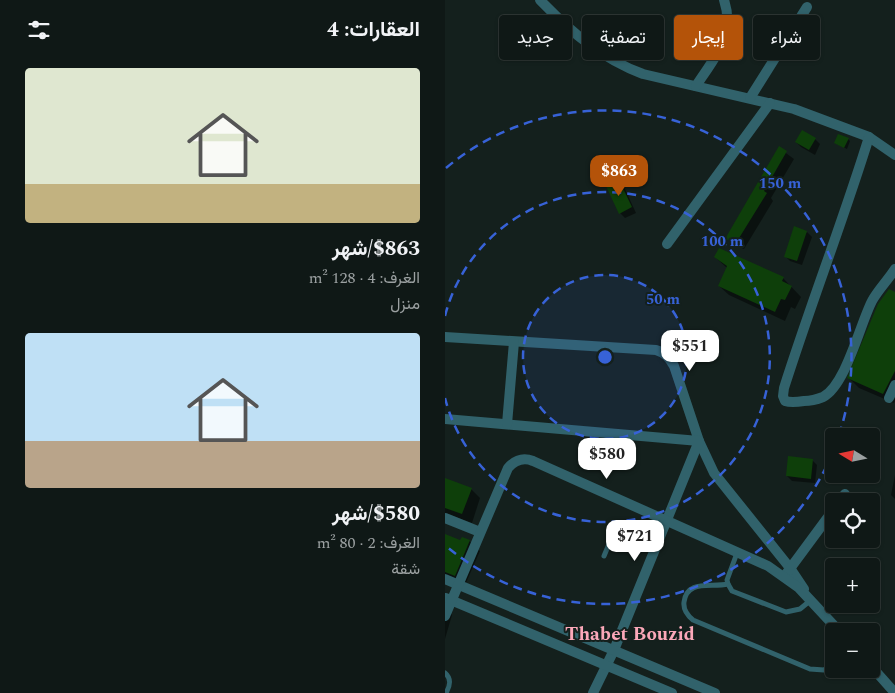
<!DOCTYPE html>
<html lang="ar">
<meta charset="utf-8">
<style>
:root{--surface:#0f1816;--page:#18211f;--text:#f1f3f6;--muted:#9ba0a1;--line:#2f3735;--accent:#b45309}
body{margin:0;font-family:Spectral,Vazirmatn,serif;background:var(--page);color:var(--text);direction:rtl;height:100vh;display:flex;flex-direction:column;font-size:19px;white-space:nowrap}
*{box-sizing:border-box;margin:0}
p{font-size:16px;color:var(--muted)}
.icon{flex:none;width:28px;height:28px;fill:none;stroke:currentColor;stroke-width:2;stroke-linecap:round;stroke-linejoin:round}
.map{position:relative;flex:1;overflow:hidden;direction:ltr}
.sheet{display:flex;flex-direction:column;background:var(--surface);width:445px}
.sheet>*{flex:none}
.banner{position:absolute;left:15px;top:15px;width:360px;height:45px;direction:rtl;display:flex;gap:10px}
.needle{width:32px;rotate:280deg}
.tools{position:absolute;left:380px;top:428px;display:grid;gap:10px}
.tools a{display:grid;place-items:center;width:55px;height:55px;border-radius:5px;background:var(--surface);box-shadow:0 1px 4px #0004,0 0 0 1px var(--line);font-size:25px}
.price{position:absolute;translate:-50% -42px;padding:0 11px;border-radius:10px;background:#fff;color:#222;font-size:16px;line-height:32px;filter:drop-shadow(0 1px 2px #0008)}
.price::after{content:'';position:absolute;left:50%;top:30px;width:15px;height:11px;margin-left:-8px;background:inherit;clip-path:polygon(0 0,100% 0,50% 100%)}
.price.on{background:var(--accent);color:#fff}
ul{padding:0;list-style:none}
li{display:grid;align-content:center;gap:10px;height:265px;padding:0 25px}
li span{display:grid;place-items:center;height:155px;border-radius:5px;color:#555}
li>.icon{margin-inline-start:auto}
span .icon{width:90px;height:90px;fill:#fffc;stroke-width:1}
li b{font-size:21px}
h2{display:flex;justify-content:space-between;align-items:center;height:60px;padding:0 25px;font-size:21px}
.pill{padding:0 18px;border-radius:5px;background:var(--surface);box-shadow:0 1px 4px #0004,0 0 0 1px var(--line);font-size:18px;line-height:45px}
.pill.on{background:var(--accent);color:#fff}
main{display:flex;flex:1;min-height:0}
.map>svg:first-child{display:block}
.shadow{fill:#0007}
.building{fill:#0e3f0a}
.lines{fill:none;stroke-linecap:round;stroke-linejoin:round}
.lane{stroke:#31626b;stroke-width:5}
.street{stroke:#31626b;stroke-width:10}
.ring{fill:none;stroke:#3762d7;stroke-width:2.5;stroke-dasharray:9 6}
.labels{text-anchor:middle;stroke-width:4;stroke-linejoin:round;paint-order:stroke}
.quarter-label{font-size:19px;font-weight:bold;fill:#fba8b9;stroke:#14201d}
.centre{fill:#3762d7;stroke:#14201d;stroke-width:2.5}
.ring-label{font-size:15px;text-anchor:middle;font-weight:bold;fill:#3762d7;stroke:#14201d;stroke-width:4;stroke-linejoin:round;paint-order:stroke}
</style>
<main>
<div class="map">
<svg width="450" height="693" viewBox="0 0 450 693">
<rect width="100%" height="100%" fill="#14201d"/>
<g class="shadow">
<path d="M370,139l5,5 -5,11 -14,-8 -5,-5z"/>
<path d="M403,139l2,2 -3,8 -12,-6z"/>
<path d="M334,148l15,11 -23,39 2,3 -29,48 -10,-4 -7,-7z"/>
<path d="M174,182l5,5 12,26 -11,5 -5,-5z"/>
<path d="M362,232l5,5 -10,28 -12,-4 -5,-5z"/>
<path d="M270,257l68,21 18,19 -6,12 -4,-2 -6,14 -56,-26 -10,-9 8,-18z"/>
<path d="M450,293v108l-1,2 -35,-15 -10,-10z"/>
<path d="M367,460l5,5 -2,18 -23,-2 -5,-5z"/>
<path d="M450,475v24l-4,-4z"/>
<path d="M0,479l26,10 9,9 -8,25 -27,-10z"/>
<path d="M0,536l16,6 8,-1 11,10 -15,34 -20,-6z"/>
<path d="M0,608l7,7 -7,24z"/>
</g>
<g class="building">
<path d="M357,130l14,8 -7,12 -14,-8z"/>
<path d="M393,134l11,4 -5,10 -10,-5z"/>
<path d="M334,146l8,5 -23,40 3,2 -31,50 -11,-4z"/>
<path d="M174,180l13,27 -13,7 -13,-28z"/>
<path d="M349,226l13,5 -10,30 -13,-4z"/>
<path d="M274,248l65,29 -2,4 10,5 -7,14 -4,-1 -6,13 -57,-26 9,-20 -13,-9z"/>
<path d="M444,289l6,3v79l-12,23 -36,-16 31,-74z"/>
<path d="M343,456l25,3 -2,20 -25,-3z"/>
<path d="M0,478l27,10 -10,26 -17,-6z"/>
<path d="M0,534l15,6 2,-3 8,3 -15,36 -10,-4z"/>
</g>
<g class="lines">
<g class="lane">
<path d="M292,553l-10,27 1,4 4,7 54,21 14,-3 11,-9"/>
<path d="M159,556l8,-19 7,-6 9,1 28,11"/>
<path d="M283,584c-17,4 -41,-5 -44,18 -1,8 3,13 9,18l117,49 14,1 10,-6"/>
<path d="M0,673c7,6 5,13 1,20"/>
</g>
<g class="street">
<path d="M95,0c31,32 62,59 103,74l151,35 75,28 26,18"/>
<path d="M251,86c18,-28 40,-50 28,-86"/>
<path d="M305,98l57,-91"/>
<path d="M424,137c-26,84 -58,166 -85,251l-1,8 2,5c6,2 13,1 19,0 6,0 14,-2 19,-4 23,-12 37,-73 49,-96 6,-11 16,-21 23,-32"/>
<path d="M222,244l103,-141"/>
<path d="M0,337l211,13c9,3 13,7 18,16l25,75 15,32 76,95 14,21"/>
<path d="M444,398l6,-13"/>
<path d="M0,419l254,22 -85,209 -21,43"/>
<path d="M62,424l7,-82"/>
<path d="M395,501l5,-7"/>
<path d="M0,518l35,14"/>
<path d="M341,574l48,-65"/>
<path d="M0,579l270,114"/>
<path d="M1,598l226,95"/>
<path d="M0,616l63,-148c7,-8 15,-11 25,-7l235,105 31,22 40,43"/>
<path d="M426,666l24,27"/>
</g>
</g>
<circle cx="160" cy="357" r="82" fill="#3762d7" fill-opacity=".12"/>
<g class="ring">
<circle cx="160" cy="357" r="82"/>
<path d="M0 316A165 165 0 1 1 0 398"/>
<path d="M388 452A247 247 0 0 1 1 546M1 168A247 247 0 0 1 394 435"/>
</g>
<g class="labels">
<g class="quarter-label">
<text x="185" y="640">Thabet Bouzid</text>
</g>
</g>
<circle cx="160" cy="357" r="8" class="centre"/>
<g class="ring-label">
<text x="335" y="188">150 m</text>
<text x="277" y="246">100 m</text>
<text x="218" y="304">50 m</text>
</g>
</svg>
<div class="tools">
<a><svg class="needle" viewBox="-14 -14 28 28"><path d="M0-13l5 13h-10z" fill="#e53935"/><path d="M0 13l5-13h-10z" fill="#9ba0a1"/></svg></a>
<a><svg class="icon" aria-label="locate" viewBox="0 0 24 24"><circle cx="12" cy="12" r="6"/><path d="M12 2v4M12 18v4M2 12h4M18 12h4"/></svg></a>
<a>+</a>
<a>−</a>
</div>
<b class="price on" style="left:174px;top:197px">$863</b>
<b class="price" style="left:245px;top:372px">$551</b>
<b class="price" style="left:162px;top:480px">$580</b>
<b class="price" style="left:190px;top:562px">$721</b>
<div class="banner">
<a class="pill">شراء</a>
<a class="pill on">إيجار</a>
<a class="pill">تصفية</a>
<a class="pill">جديد</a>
</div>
</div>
<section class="sheet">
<h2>العقارات: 4<svg class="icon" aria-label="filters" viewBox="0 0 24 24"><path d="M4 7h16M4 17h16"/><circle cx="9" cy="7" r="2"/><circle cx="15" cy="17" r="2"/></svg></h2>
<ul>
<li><span style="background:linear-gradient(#dfe7d0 75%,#c2b280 0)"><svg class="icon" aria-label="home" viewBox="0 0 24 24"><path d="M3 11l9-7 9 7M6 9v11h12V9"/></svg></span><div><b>$863/شهر</b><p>الغرف: 4 · 128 m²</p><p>منزل</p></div></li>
<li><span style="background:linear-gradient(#bfe0f5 70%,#b9a48a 0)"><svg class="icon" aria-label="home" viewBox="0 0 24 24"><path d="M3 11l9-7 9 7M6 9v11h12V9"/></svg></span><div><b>$580/شهر</b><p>الغرف: 2 · 80 m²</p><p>شقة</p></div></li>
</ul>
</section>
</main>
